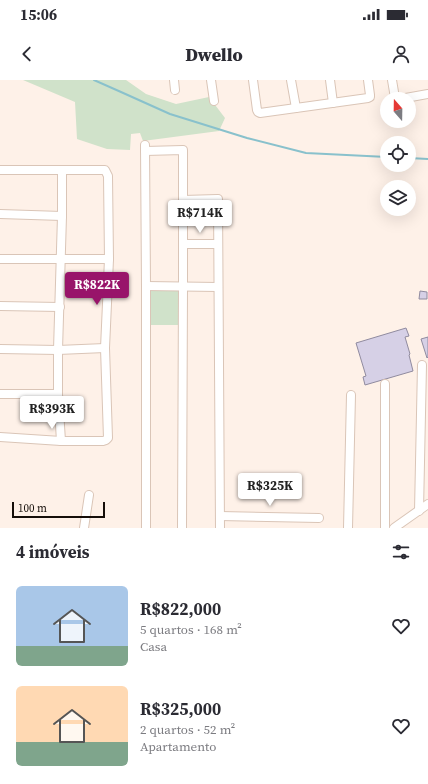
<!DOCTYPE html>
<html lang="pt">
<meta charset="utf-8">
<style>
:root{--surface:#fff;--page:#f7f7f7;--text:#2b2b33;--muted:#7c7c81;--accent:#98146a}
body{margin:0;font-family:"Source Serif 4",serif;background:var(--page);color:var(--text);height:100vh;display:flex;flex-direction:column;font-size:15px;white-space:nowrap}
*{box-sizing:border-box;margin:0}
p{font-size:13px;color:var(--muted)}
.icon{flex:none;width:22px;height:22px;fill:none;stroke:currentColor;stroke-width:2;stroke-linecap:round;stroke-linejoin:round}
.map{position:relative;height:448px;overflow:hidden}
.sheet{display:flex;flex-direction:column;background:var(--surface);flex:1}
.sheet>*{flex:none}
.needle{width:26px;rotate:340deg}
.tools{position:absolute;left:380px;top:12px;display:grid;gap:8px}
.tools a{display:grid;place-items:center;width:36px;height:36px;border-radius:50%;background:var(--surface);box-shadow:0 4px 16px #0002;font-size:20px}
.scale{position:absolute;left:12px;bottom:10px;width:93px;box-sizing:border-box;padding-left:4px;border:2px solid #150e09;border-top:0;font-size:11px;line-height:14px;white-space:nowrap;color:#150e09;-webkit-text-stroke:3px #fef1e8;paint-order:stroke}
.price{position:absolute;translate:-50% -34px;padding:0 9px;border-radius:4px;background:#fff;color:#222;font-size:13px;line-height:26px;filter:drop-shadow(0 1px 2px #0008)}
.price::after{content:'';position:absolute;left:50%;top:24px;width:12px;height:9px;margin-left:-6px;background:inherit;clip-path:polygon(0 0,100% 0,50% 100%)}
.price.current{background:var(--accent);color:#fff}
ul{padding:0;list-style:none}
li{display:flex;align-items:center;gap:12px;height:100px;padding:0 16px}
li span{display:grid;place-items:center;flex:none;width:112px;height:80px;border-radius:6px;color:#555}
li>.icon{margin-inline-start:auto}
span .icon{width:48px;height:48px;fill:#fffc;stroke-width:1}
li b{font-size:17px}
h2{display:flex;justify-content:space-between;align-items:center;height:48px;padding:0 16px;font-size:17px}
.status{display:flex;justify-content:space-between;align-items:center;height:28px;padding:0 20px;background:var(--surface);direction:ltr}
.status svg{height:11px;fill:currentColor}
header{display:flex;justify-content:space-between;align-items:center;height:52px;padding:0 16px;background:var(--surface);font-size:18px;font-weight:800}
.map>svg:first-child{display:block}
.green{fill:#d0e2ca}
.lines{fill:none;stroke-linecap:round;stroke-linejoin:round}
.stream{stroke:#89c1cc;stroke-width:2}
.building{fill:#d6d0e6;stroke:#908b9f}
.minor-casing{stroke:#dac5b7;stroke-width:10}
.minor{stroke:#fff;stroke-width:8}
</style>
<div class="status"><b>15:06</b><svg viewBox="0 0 49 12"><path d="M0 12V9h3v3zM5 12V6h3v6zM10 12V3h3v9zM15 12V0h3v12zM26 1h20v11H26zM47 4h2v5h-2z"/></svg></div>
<header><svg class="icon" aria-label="back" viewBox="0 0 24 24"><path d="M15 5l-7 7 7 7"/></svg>Dwello<svg class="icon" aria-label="person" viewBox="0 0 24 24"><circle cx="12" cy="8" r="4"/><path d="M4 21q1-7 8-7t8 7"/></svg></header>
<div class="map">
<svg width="428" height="448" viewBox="0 0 428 448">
<rect width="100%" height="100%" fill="#fef1e8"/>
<g class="green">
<path d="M23,0h103l20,14 30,10 33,-7 16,21 -6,13 -76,10 -3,-8 -9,1 -1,16 -23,-1 -30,-10 -2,-37z"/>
<path d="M149,209h31l-1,36h-30z"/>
</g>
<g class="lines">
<g class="stream">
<path d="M94,0l27,12 49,22 77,24 59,15 81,4"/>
<path d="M409,78l19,1"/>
</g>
</g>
<g class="building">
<path d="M420,211l7,1v7h-8z"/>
<path d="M406,248l3,8 -4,1 5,17 -1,1 4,16 -48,14 -2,-8 3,-1 -10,-33z"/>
<path d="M428,257v20l-1,1 -6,-19z"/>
</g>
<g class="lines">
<g class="minor-casing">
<g id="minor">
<path d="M174,0l1,10"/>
<path d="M211,0l3,21"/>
<path d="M253,0l4,30 1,2 2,1 108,-15 2,-1v-2l-2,-15"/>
<path d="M291,0l5,28"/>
<path d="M330,0l3,23"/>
<path d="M392,0l3,18 1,1"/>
<path d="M400,19l28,-5"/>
<path d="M145,65l1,141v242"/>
<path d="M145,71l38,-1v137l-1,241"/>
<path d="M0,90h105l3,6 1,83 -4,89 3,90 -2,2 -3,1h-42l-61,-4"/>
<path d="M183,120l35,-1 2,329"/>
<path d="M0,134l62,2"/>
<path d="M183,164h35"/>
<path d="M0,179h109"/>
<path d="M146,206l72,1"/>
<path d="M0,226l60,1"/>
<path d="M0,269l58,1 47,-2"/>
<path d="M0,314h58"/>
<path d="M61,361l-3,-47v-44l4,-134v-46"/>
<path d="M419,431l3,-146"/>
<path d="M220,436l99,2"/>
<path d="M84,448l5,-33"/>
<path d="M348,448l3,-133"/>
<path d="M385,448v-144"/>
<path d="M394,448l34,-24"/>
</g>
</g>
<use href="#minor" class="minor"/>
</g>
</svg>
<div class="tools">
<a><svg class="needle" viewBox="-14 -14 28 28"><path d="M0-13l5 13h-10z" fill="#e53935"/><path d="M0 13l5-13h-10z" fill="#7c7c81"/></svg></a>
<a><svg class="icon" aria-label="locate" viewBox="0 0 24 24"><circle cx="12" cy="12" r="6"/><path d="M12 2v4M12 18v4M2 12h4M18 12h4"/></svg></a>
<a><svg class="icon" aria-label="layers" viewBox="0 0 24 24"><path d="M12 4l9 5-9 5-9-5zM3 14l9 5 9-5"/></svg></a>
</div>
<div class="scale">100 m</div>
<b class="price" style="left:200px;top:154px">R$714K</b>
<b class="price current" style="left:97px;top:226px">R$822K</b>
<b class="price" style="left:52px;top:350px">R$393K</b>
<b class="price" style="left:270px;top:427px">R$325K</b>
</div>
<section class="sheet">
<h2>4 imóveis<svg class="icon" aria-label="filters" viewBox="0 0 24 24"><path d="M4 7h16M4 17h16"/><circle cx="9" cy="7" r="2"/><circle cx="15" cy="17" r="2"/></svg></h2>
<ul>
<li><span style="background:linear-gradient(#a9c7e8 75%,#7fa58c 0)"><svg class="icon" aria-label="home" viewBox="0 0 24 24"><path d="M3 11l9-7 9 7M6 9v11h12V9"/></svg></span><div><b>R$822,000</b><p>5 quartos · 168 m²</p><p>Casa</p></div><svg class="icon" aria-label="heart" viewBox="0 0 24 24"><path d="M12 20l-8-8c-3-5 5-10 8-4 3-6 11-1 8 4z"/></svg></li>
<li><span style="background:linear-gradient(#ffd9b3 70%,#7fa58c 0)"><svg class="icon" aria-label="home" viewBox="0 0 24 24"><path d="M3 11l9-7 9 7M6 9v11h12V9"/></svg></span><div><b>R$325,000</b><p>2 quartos · 52 m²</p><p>Apartamento</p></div><svg class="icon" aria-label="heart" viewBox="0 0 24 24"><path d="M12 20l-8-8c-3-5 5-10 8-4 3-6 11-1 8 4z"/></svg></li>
</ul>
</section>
